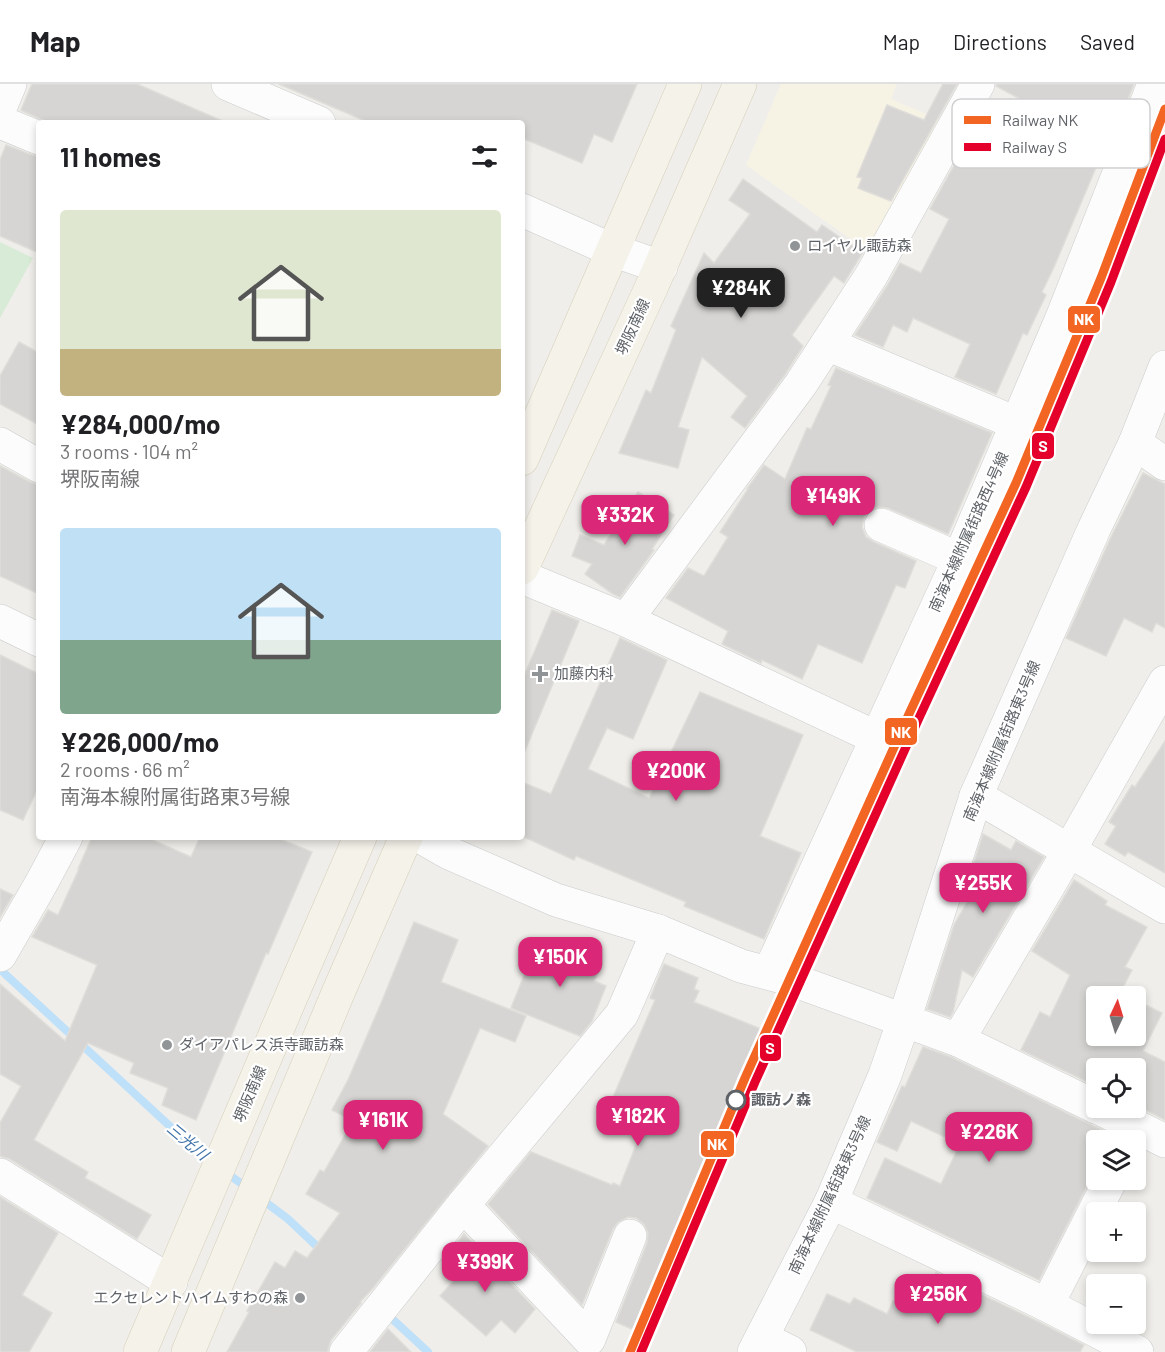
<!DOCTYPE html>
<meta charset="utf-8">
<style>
:root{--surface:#fff;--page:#f6f6f6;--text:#202124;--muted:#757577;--line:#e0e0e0;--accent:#db2777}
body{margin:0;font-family:Barlow,"Noto Sans JP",sans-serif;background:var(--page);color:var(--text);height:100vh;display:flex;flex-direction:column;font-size:22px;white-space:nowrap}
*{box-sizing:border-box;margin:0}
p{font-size:20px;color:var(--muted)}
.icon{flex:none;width:33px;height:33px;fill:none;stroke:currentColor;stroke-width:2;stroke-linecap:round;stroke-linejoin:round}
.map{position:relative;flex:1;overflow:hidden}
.panel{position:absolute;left:36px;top:36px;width:489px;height:720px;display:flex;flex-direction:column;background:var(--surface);border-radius:6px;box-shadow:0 3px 9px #0003}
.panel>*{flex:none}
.needle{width:39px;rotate:4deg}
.buttons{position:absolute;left:1086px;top:902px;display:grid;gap:12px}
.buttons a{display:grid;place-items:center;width:60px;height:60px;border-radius:6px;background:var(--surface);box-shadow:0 3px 9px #0003;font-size:30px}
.price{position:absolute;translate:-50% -51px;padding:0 14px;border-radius:12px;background:var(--accent);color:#fff;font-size:20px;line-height:39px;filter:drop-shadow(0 2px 3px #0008)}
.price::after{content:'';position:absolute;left:50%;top:36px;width:18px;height:14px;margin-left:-9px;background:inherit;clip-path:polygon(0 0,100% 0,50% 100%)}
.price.on{background:#222;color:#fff}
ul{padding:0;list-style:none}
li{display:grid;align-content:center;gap:12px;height:318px;padding:0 24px}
li span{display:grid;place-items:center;height:186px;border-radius:6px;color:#555}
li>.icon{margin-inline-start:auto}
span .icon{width:108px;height:108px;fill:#fffc;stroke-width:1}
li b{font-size:26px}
h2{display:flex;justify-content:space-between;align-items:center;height:72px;padding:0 24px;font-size:26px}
header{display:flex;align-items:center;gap:36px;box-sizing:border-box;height:84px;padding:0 30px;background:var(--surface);border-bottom:2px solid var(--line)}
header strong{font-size:28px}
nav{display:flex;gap:33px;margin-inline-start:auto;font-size:21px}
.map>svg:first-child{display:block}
.commercial{fill:#f7f3e4}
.green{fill:#d8ebd6}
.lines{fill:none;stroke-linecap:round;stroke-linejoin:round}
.stream{stroke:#bfe0f9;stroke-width:8}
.building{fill:#d6d5d3;stroke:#deddd9;stroke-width:1.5}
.minor-casing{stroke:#cbcccc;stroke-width:34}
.major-casing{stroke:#d7ceb8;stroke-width:34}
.minor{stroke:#fdfcfc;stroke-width:33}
.major{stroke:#f4f2e9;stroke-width:33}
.rail-1-casing{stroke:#fff;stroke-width:14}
.rail-2-casing{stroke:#fff;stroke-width:14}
.rail-1{stroke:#f26522;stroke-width:9}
.rail-2{stroke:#e4002b;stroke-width:9}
.poi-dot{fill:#919496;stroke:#fff;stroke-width:2}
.stop-dot{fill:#fff;stroke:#5f6368;stroke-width:3}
.labels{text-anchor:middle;stroke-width:4.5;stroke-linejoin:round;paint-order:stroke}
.poi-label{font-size:15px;fill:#5f6368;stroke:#fff;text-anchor:start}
.street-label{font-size:15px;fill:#5f6368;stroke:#fff}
.stop-label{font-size:15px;font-weight:bold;fill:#5f6368;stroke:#fff;text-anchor:start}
.water-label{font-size:16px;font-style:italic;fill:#4174aa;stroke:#fff}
.key{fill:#fff;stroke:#cfd0d2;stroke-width:1.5}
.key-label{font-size:16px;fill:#5f6368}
.line-badge{stroke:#fff;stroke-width:2}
.badge-label{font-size:16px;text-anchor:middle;font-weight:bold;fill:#fff}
</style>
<header>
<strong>Map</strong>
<nav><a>Map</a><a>Directions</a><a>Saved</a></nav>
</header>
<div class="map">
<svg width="1165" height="1268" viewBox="0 0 1165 1268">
<rect width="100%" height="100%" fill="#efeeea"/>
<path class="commercial" d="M781,0h116l-6,15 56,24 -75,131 -126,-89z"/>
<path class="green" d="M0,158l33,16 -33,60z"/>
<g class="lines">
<g class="stream">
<path d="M4,889l183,169 27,21"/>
<path d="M224,1087l26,19"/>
<path d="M260,1114l28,21 35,33"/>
<path d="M388,1231l40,37"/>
</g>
</g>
<g class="building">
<path d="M32,0h105l90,39h-178l-28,-13z"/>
<path d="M279,0h358l-25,58 -18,-8 -12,29 -60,-25v-15h-152z"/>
<path d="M943,0h14l-66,117 -33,-13 4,-10 -5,-1 30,-72 37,15z"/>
<path d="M997,0h137l-12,30 -3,-1 -65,154 -12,25 4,3 -19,40 -4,-2 -27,61 -41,-17 15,-33 -57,-26 -6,14 -14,-7 -10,22 -28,-12 32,-49 13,-23 21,10 28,-54 -19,-10 36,-65 27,14 31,-57 -28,-15z"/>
<path d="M6,61l26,10 7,1v97l-39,-17v-76z"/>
<path d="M743,95l74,53 5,-7 31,21 2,-4 11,5 -22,36 -10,-7 -42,59 11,11 -17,27 -41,55 -14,-11 16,-21 -45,-39 -24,70 11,3 -11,38 -59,-15 27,-63 5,3 25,-63 -5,-4 33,-73 10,10 36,-49 -21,-14z"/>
<path d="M19,258l20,11v72l-39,-21v-28z"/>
<path d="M836,284l156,65 -44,101 -60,-26 -10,-1 -8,3 -6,7 -2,10 4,10 8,5 42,19 -11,27 -9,-3 -34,78 -44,-19 -16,35 -40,-19 -1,3 -39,-19 6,-13 -62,-33 22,-30 16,8 24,-39 -8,-5 28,-43h-1l17,-24 21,14 22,-51 4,1 20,-43 -3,-1z"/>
<path d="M0,382l30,16 9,3v109l-39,-18z"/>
<path d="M1143,389l22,11v144l-9,-5 -4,9 -28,-14 -18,38 -40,-18 45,-101z"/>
<path d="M638,408l36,23 -22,34 2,1 -34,47 -7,-3 -28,-20 7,-10 -20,-8 8,-21 24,10z"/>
<path d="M552,526l27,11 -57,137v-77z"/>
<path d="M620,554l47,22 -34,79 -26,-11 -19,41 61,29 51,-106 103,43 -43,101 41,17 -37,86 -80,-33 2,-4 -110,-46 -2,4 -52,-24v-54l29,12z"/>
<path d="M0,571l39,19v112l-16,34 -23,-10z"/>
<path d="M1165,657v132l-37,-21 -3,4 -20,-12 11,-18 -7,-4 23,-37 3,2z"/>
<path d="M983,750l28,16 5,-9 28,16 -71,120 -11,-7 -9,42 -3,5 -23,-8 27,-84 16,-28 -6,-3z"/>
<path d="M92,753h54l45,20 9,-20h75l37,15 -44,102 -2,-1 -70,167 -34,-15 6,-17 -38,-15 4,-10 -46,-20 -54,97 54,32 -3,6 66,37 -14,24 -127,-80 -10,-3v-33l21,-37 -21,-12v-90l65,57 32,-76 -65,-28 16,-27 10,5 21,-46h-1z"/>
<path d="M1074,796l33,21 -2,4 42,22 -22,40 7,3 -12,23 6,3h-30v39h40v-35l26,13 -19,38 22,11v58l-29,-15v-37h-40v18l-75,-36 19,-38 10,5 20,-42 -38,-24z"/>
<path d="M0,805l13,6 -13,22z"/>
<path d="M414,838l44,18 -17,42 85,34 -11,26 -35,-14 -37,86 45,32 -115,142 -13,14 1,1 -30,37 -3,9v3h-101l22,-40 -2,-1 28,-49 10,6 10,-17 12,7 33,-45 -34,-19 14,-24 4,2 29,-51 -21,-11 16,-30 34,-79z"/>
<path d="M539,854l63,25 -8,18 12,5 -14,35 -12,15 -69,-28z"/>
<path d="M664,880l34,14 -4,11 5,2 -5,11 67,27 -63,146 -64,155 -18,-8 31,-79 1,-10 -4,-9 -8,-6 -8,-1 -10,5 -5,7 -31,76 -94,-101 43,-52 81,33 1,-2 7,3 29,-74 -36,-15 42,-97 -5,-2z"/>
<path d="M923,963l28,10 169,82 -24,1v28l-57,112 -172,-82 18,-40 56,26 19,-40 -49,-23 -14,30 -20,-9 25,-56 3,1z"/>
<path d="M0,1113l58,36 -36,62 30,18 -23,39h-29z"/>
<path d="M464,1150l71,75 -20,24 -14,-13 -15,16 -46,-40 23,-26 -4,-4 8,-9 -13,-10z"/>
<path d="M936,1189l103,49 45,23 -4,7h-223l-47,-22 17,-36 23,10 4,-6 33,16 6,-13 25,12z"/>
<path d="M388,1245l23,23h-41z"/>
</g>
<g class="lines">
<g class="minor-casing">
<g id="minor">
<path d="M228,0l91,39"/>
<path d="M0,24l10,-24"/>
<path d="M0,38l39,16"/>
<path d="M522,126l90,40 49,17"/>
<path d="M827,260l189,79"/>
<path d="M1135,359l30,21"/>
<path d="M0,360l39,22"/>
<path d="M881,441l78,34"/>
<path d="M522,493l104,43 251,118"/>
<path d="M626,536l175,-236 70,-108 107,-192"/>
<path d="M0,537l39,19"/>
<path d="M976,712l189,111"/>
<path d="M421,753l28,16 107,47 102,31 83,35 49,13 168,61 138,67"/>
<path d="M0,871l42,-73 24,-45"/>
<path d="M769,889l190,-414 103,-241 92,-234"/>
<path d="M958,956l111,-189 96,-169"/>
<path d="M1097,1023l68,34"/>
<path d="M0,1091l171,107"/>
<path d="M831,1118l216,103 90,47"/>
<path d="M463,1121l126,134 41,-103"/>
<path d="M1047,1221l64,-126"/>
<path d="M762,1254l28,14"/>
<path d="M346,1268l117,-147 159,-191 36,-83"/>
<path d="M754,1268l77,-150 54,-127 19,-55 72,-224 118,-267 41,-86 30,-76"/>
</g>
</g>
<g class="major-casing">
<g id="major">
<path d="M522,375l163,-375"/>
<path d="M522,484l129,-280 89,-204"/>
<path d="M140,1268l157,-369 63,-146"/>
<path d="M188,1268l150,-359 68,-156"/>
</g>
</g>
<use href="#minor" class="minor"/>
<use href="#major" class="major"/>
<g class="rail-1-casing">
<path id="rail-1" d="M630,1268l115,-274 164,-364 107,-231 85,-205 64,-169"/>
</g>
<g class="rail-2-casing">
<path id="rail-2" d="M641,1268l114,-270 164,-364 107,-231 85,-205 54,-143"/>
</g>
<use href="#rail-1" class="rail-1"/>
<use href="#rail-2" class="rail-2"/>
</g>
<g class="poi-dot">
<circle cx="795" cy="162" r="6"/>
<path d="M537 581h6v6h6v6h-6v6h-6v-6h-6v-6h6z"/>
<circle cx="167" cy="961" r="6"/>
<circle cx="300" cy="1214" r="6"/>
</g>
<circle class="stop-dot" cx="736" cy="1016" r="9"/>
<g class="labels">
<g class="poi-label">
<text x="807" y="167">ロイヤル諏訪森</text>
<text x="554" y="595">加藤内科</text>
<text x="179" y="966">ダイアパレス浜寺諏訪森</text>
<text x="288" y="1219" text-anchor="end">エクセレントハイムすわの森</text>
</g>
<g class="street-label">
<text transform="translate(633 243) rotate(-65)" y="5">堺阪南線</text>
<text transform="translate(969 448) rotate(-66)" y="5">南海本線附属街路西4号線</text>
<text transform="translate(1002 657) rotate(-67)" y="5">南海本線附属街路東3号線</text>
<text transform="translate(250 1010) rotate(-67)" y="5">堺阪南線</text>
<text transform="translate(830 1111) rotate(-65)" y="5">南海本線附属街路東3号線</text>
</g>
<g class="stop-label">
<text x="751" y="1021">諏訪ノ森</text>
</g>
<g class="water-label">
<text transform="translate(188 1057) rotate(40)" y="6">三光川</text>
</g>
</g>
<rect x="952" y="15" width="198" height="69" rx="9" class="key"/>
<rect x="964" y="32" width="27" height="8" fill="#f26522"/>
<rect x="964" y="59" width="27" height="8" fill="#e4002b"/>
<g class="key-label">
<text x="1002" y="42">Railway NK</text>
<text x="1002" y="69">Railway S</text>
</g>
<g class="line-badge">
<rect x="1067" y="221" width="34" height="29" rx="6" fill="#f26522"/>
<rect x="1031" y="348" width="24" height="28" rx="6" fill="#e4002b"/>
<rect x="884" y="633" width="34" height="29" rx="6" fill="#f26522"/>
<rect x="759" y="950" width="23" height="28" rx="6" fill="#e4002b"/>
<rect x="700" y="1046" width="35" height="28" rx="6" fill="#f26522"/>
</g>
<g class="badge-label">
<text x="1084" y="241">NK</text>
<text x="1043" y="368">S</text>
<text x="901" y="654">NK</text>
<text x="770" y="970">S</text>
<text x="717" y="1066">NK</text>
</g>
</svg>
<div class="buttons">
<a><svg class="needle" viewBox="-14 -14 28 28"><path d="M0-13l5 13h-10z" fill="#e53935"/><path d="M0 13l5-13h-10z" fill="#757577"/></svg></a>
<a><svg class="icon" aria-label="locate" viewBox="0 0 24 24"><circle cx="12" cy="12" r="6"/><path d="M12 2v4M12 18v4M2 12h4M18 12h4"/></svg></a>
<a><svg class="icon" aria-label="layers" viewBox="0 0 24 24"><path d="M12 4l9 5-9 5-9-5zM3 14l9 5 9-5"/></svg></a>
<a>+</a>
<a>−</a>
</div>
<b class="price on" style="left:741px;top:235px">¥284K</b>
<b class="price" style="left:833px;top:443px">¥149K</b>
<b class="price" style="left:625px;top:462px">¥332K</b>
<b class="price" style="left:676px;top:718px">¥200K</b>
<b class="price" style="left:983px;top:830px">¥255K</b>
<b class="price" style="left:560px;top:904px">¥150K</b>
<b class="price" style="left:638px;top:1063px">¥182K</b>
<b class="price" style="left:383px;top:1067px">¥161K</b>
<b class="price" style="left:989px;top:1079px">¥226K</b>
<b class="price" style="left:485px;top:1209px">¥399K</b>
<b class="price" style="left:938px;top:1241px">¥256K</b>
<section class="panel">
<h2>11 homes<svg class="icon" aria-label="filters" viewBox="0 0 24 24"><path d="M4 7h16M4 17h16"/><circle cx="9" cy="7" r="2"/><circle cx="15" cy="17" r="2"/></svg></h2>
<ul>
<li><span style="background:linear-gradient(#dfe7d0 75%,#c2b280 0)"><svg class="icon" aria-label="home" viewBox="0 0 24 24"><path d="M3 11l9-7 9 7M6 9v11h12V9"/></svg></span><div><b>¥284,000/mo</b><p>3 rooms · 104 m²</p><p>堺阪南線</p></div></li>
<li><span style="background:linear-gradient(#bfe0f5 60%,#7fa58c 0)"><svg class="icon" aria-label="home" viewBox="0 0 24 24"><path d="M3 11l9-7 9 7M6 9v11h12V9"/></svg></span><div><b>¥226,000/mo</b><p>2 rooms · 66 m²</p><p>南海本線附属街路東3号線</p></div></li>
</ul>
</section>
</div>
